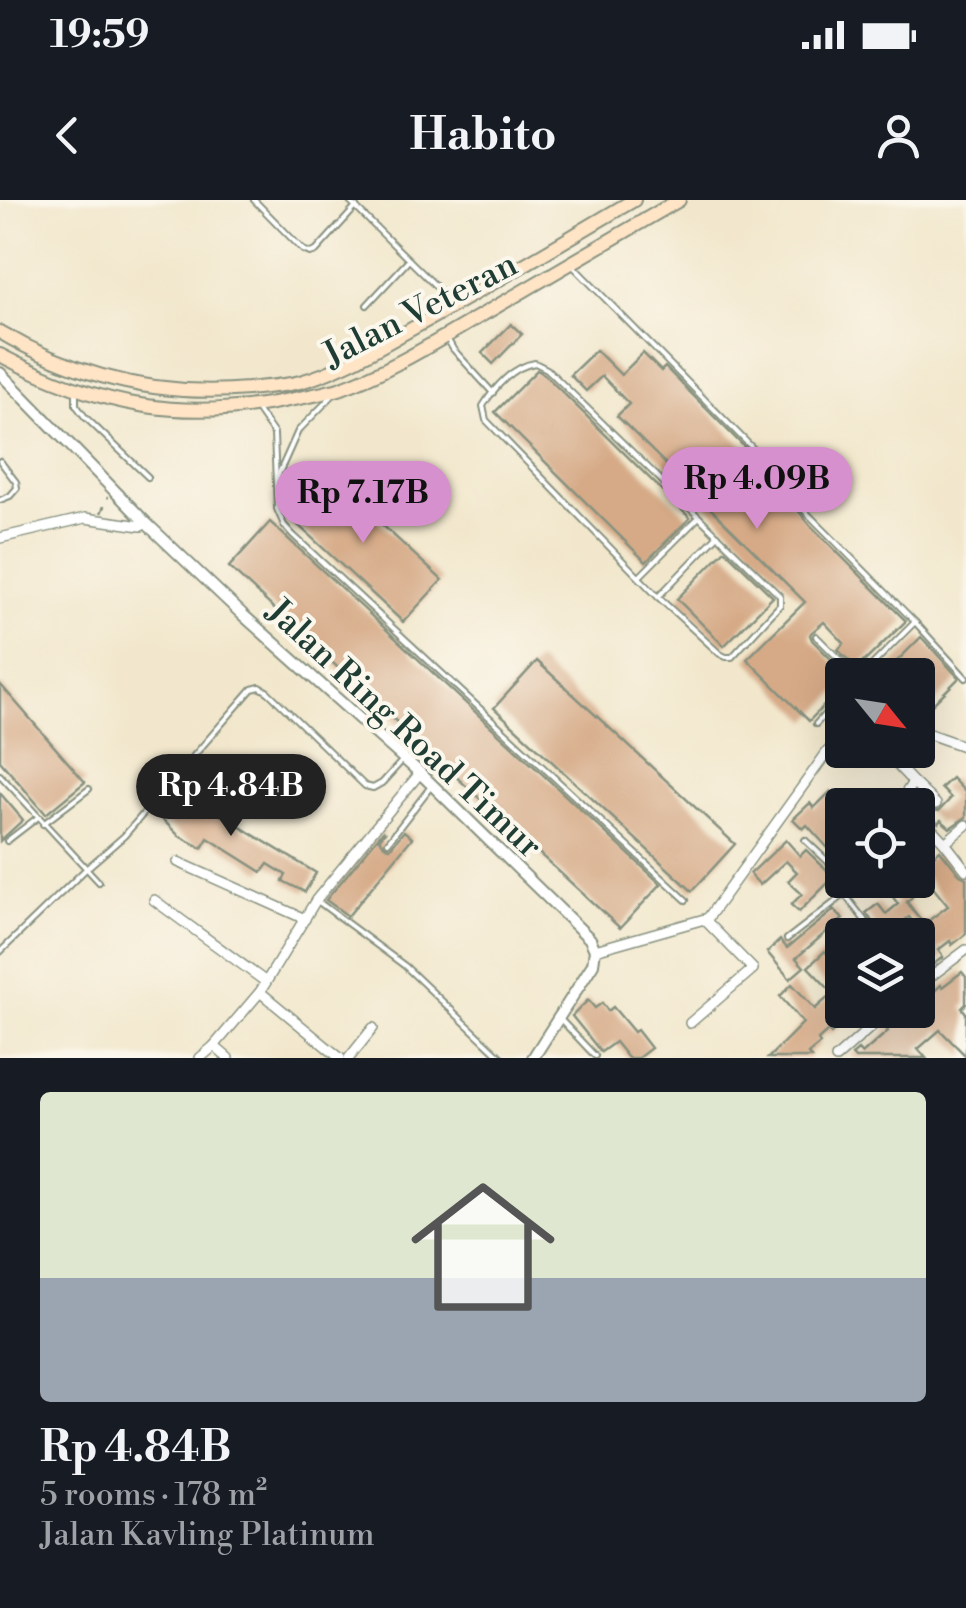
<!DOCTYPE html>
<meta charset="utf-8">
<style>
:root{--surface:#171b24;--page:#20242c;--text:#f1f3f6;--muted:#9ea1a6;--line:#363941;--accent:#d690ce}
body{margin:0;font-family:"Libre Bodoni",serif;background:var(--page);color:var(--text);height:100vh;display:flex;flex-direction:column;font-size:38px;white-space:nowrap}
*{box-sizing:border-box;margin:0}
p{font-size:32px;color:var(--muted)}
.icon{flex:none;width:55px;height:55px;fill:none;stroke:currentColor;stroke-width:2;stroke-linecap:round;stroke-linejoin:round}
.map{position:relative;height:858px;overflow:hidden}
.side{display:flex;flex-direction:column;background:var(--surface);flex:1}
.side>*{flex:none}
.needle{width:65px;rotate:120deg}
.controls{position:absolute;left:825px;top:458px;display:grid;gap:20px}
.controls a{display:grid;place-items:center;width:110px;height:110px;border-radius:10px;background:var(--surface);box-shadow:0 10px 40px #0002;font-size:50px}
.price{position:absolute;translate:-50% -85px;padding:0 22px;border-radius:35px;background:var(--accent);color:#111;font-size:32px;line-height:65px;filter:drop-shadow(0 2px 5px #0008)}
.price::after{content:'';position:absolute;left:50%;top:60px;width:30px;height:22px;margin-left:-15px;background:inherit;clip-path:polygon(0 0,100% 0,50% 100%)}
.price.current{background:#222;color:#fff}
ul{padding:0;list-style:none}
li{display:grid;align-content:center;gap:20px;height:530px;padding:0 40px}
li+li{border-top:2px solid var(--line)}
li span{display:grid;place-items:center;height:310px;border-radius:10px;color:#555}
li>.icon{margin-inline-start:auto}
span .icon{width:180px;height:180px;fill:#fffc;stroke-width:1}
li b{font-size:42px}
.status{display:flex;justify-content:space-between;align-items:center;height:70px;padding:0 50px;background:var(--surface);direction:ltr}
.status svg{height:28px;fill:currentColor}
header{display:flex;justify-content:space-between;align-items:center;height:130px;padding:0 40px;background:var(--surface);font-size:45px;font-weight:700}
.map>svg:first-child{display:block}
.building{fill:#d6aa87}
.lines{fill:none;stroke-linecap:round;stroke-linejoin:round}
.service-casing{stroke:#889280;stroke-width:8}
.minor-casing{stroke:#889280;stroke-width:12}
.tertiary-casing{stroke:#889280;stroke-width:14}
.secondary-casing{stroke:#889280;stroke-width:16}
.path{stroke:#889280;stroke-width:2.5;stroke-dasharray:8 8;stroke-linecap:butt}
.service{stroke:#fff;stroke-width:4}
.minor{stroke:#fff;stroke-width:9}
.tertiary{stroke:#fff;stroke-width:10}
.secondary{stroke:#ffe4c6;stroke-width:12}
.labels{text-anchor:middle;stroke-width:8;stroke-linejoin:round;paint-order:stroke}
.street-label{font-size:35px;fill:#1f3d34;stroke:#fbf7ec}
</style>
<div class="status"><b>19:59</b><svg viewBox="0 0 49 12"><path d="M0 12V9h3v3zM5 12V6h3v6zM10 12V3h3v9zM15 12V0h3v12zM26 1h20v11H26zM47 4h2v5h-2z"/></svg></div>
<header><svg class="icon" aria-label="back" viewBox="0 0 24 24"><path d="M15 5l-7 7 7 7"/></svg>Habito<svg class="icon" aria-label="person" viewBox="0 0 24 24"><circle cx="12" cy="8" r="4"/><path d="M4 21q1-7 8-7t8 7"/></svg></header>
<div class="map">
<svg width="966" height="858" viewBox="0 0 966 858">
<rect width="100%" height="100%" fill="#fbf7ec"/>
<filter id="ink" filterUnits="userSpaceOnUse"><feTurbulence type="fractalNoise" baseFrequency=".01" numOctaves="2"/><feDisplacementMap in="SourceGraphic" scale="20" xChannelSelector="R" yChannelSelector="G"/><feConvolveMatrix kernelMatrix="1 2 1 2 8 2 1 2 1" color-interpolation-filters="sRGB"/></filter>
<filter id="wash" filterUnits="userSpaceOnUse"><feTurbulence type="fractalNoise" baseFrequency=".0048" numOctaves="4" result="noise"/><feDisplacementMap in="SourceGraphic" scale="40" xChannelSelector="R" yChannelSelector="G"/><feGaussianBlur stdDeviation="2.25" result="paint"/><feColorMatrix in="noise" values="0 0 0 0 0 0 0 0 0 0 0 0 0 0 0 0 0 1.4 0 .05"/><feComposite in="paint" operator="in"/></filter>
<g filter="url(#wash)">
<rect width="100%" height="100%" fill="#f2e7cc"/>
<g id="blocks">
<g class="building">
<path d="M511,124l11,10 -29,30 -11,-11z"/>
<path d="M596,150l25,25 22,-22 18,18 4,-4 115,116 -3,3 34,40 95,95 -42,41 -1,-1 -7,7 -18,-18 6,-7 -20,-21 -13,11 -1,2 2,5 35,35h-5v12l-33,34 -62,-62 58,-57 -188,-186 12,-12 -27,-28 -16,15 -16,-16z"/>
<path d="M537,170l7,4 146,144 -44,44 -151,-150z"/>
<path d="M324,271l118,109 -39,42 -118,-109z"/>
<path d="M270,322l391,362 -41,44 -391,-361z"/>
<path d="M725,350l48,47 -49,49 -47,-47z"/>
<path d="M921,437l38,41 -38,38 -3,-4v-37h-35z"/>
<path d="M537,461l198,183 -43,47 -198,-183z"/>
<path d="M0,484l85,98 -39,32 -46,-53z"/>
<path d="M952,578l14,15v24l-16,11 -9,-8 -3,3 -14,-15 -6,-2 -5,-10 1,-1 17,15 8,1 12,-13 -10,-10z"/>
<path d="M178,589l138,84 -11,19 -22,-11 3,-6 -18,-11 -6,8 -54,-34 -6,10 -23,-12 -19,-19z"/>
<path d="M831,591l11,12v31l-14,14 -21,-23 -4,4 -10,-10 17,-16 4,5z"/>
<path d="M0,593l23,27 -23,21z"/>
<path d="M383,631l2,1 -6,7 7,8 4,1 14,-17 8,7 -64,78 -22,-16z"/>
<path d="M786,640l14,16 6,-6 28,27 -35,35 -8,-7 11,-11 -14,-13 9,-9 -11,-11 -26,24 -10,-11z"/>
<path d="M940,650l20,25 6,3v56l-14,11 -2,-4 -12,9 5,7 -25,19v-41h-8l8,-7 -9,-11 -13,10 6,8h-20l-16,-22 12,-9 8,10 12,-10 -8,-11 11,-9 11,13 -5,5 17,22 24,-18 -30,-37z"/>
<path d="M834,710l9,9 -5,4 7,8 5,-4 2,2 7,-7 10,13h-31l-7,-7 -35,30 8,9 -14,12 -23,-27 13,-12 7,8z"/>
<path d="M825,751l17,19v10l-11,11 -23,-24z"/>
<path d="M962,772l4,5v27l-4,4 4,5v43l-26,-26 -22,19 8,9h-71l-3,-3 6,-5 4,4 26,-23 -4,-5 11,-10 4,4 11,-10h8v-4l23,-21 1,2z"/>
<path d="M792,784l23,25 17,-15 9,10 -6,5 11,11 -15,14 -3,-3 -10,9 2,4 -12,10 3,4h-43l35,-35 -23,-27z"/>
<path d="M588,800l7,8 7,-5 6,8 5,-4 21,25 3,-2 14,18 -13,10h-10l-13,-16 -14,10 -29,-36z"/>
</g>
</g>
</g>
<g filter="url(#ink)">
<use href="#blocks" fill-opacity="0" stroke="#889280" stroke-width="2.5"/>
<g class="lines">
<g class="service-casing">
<g id="service">
<path d="M254,0l49,50 7,3 6,-2 40,-44"/>
<path d="M348,0l104,102"/>
<path d="M574,67l211,214 19,29 111,112 51,56"/>
<path d="M367,105l42,-45"/>
<path d="M448,140l5,9 40,44"/>
<path d="M535,163l12,6 233,227v9l-48,52h-6l-6,-3 -62,-57 -172,-177 -3,-14c11,-18 30,-40 52,-43z"/>
<path d="M76,192v13l9,12 63,60"/>
<path d="M258,211l16,23 3,75 7,16 9,10 393,365"/>
<path d="M0,261l16,21 1,6 -7,8 -10,4"/>
<path d="M277,278l21,-47 37,-38"/>
<path d="M639,377l60,-60"/>
<path d="M658,397l60,-62"/>
<path d="M816,436l39,39"/>
<path d="M862,475l53,-53"/>
<path d="M816,524l26,-29"/>
<path d="M0,575l99,107"/>
<path d="M43,624l46,-35"/>
<path d="M805,640l35,33 2,18 34,44"/>
<path d="M7,641l30,-23"/>
<path d="M388,642l44,-57"/>
<path d="M316,700l89,66 97,92"/>
<path d="M787,739l57,-44"/>
<path d="M0,752l86,-83 38,-33 128,-147 8,-2 8,5 97,94 8,2 9,-5 19,-21"/>
<path d="M562,821l33,35"/>
</g>
</g>
<g class="minor-casing">
<g id="minor">
<path d="M0,338l85,-20 56,8 5,-3"/>
<path d="M918,530l48,17"/>
<path d="M883,550l30,32 -9,14 5,9"/>
<path d="M913,582l23,22"/>
<path d="M918,614l27,29 21,27"/>
<path d="M945,643l21,-18"/>
<path d="M178,662l127,57"/>
<path d="M154,700l112,82"/>
<path d="M595,750l113,-32 120,-167 14,-12"/>
<path d="M918,786l48,-36"/>
<path d="M260,792l80,66"/>
<path d="M690,823l63,-54 -48,-49"/>
<path d="M214,846l14,12"/>
<path d="M200,858l14,-12 46,-54 56,-92 104,-127"/>
<path d="M349,858l24,-30"/>
<path d="M836,858l54,-48"/>
</g>
</g>
<g class="tertiary-casing">
<path id="tertiary" d="M0,173l146,150 97,92 177,158 170,166 5,11 -2,14 -60,94"/>
</g>
<g class="secondary-casing">
<g id="secondary">
<path d="M0,132c76,45 160,65 248,57 17,-2 35,-3 52,-7 41,-11 80,-36 117,-56 73,-40 145,-84 217,-126"/>
<path d="M0,155c98,52 185,68 294,44 15,-3 31,-6 45,-10 54,-19 106,-53 155,-81 62,-36 123,-72 185,-108"/>
</g>
</g>
<path class="path" d="M101,313l7,-16"/>
<use href="#service" class="service"/>
<use href="#minor" class="minor"/>
<use href="#tertiary" class="tertiary"/>
<use href="#secondary" class="secondary"/>
</g>
</g>
<g class="labels">
<g class="street-label">
<text transform="translate(420 109) rotate(-27)" y="12">Jalan Veteran</text>
<text transform="translate(405 528) rotate(43)" y="12">Jalan Ring Road Timur</text>
</g>
</g>
</svg>
<div class="controls">
<a><svg class="needle" viewBox="-14 -14 28 28"><path d="M0-13l5 13h-10z" fill="#e53935"/><path d="M0 13l5-13h-10z" fill="#9ea1a6"/></svg></a>
<a><svg class="icon" aria-label="locate" viewBox="0 0 24 24"><circle cx="12" cy="12" r="6"/><path d="M12 2v4M12 18v4M2 12h4M18 12h4"/></svg></a>
<a><svg class="icon" aria-label="layers" viewBox="0 0 24 24"><path d="M12 4l9 5-9 5-9-5zM3 14l9 5 9-5"/></svg></a>
</div>
<b class="price" style="left:757px;top:332px">Rp 4.09B</b>
<b class="price" style="left:363px;top:346px">Rp 7.17B</b>
<b class="price current" style="left:231px;top:639px">Rp 4.84B</b>
</div>
<section class="side">
<ul>
<li><span style="background:linear-gradient(#dfe7d0 60%,#9aa5b1 0)"><svg class="icon" aria-label="home" viewBox="0 0 24 24"><path d="M3 11l9-7 9 7M6 9v11h12V9"/></svg></span><div><b>Rp 4.84B</b><p>5 rooms · 178 m²</p><p>Jalan Kavling Platinum</p></div></li>
</ul>
</section>
